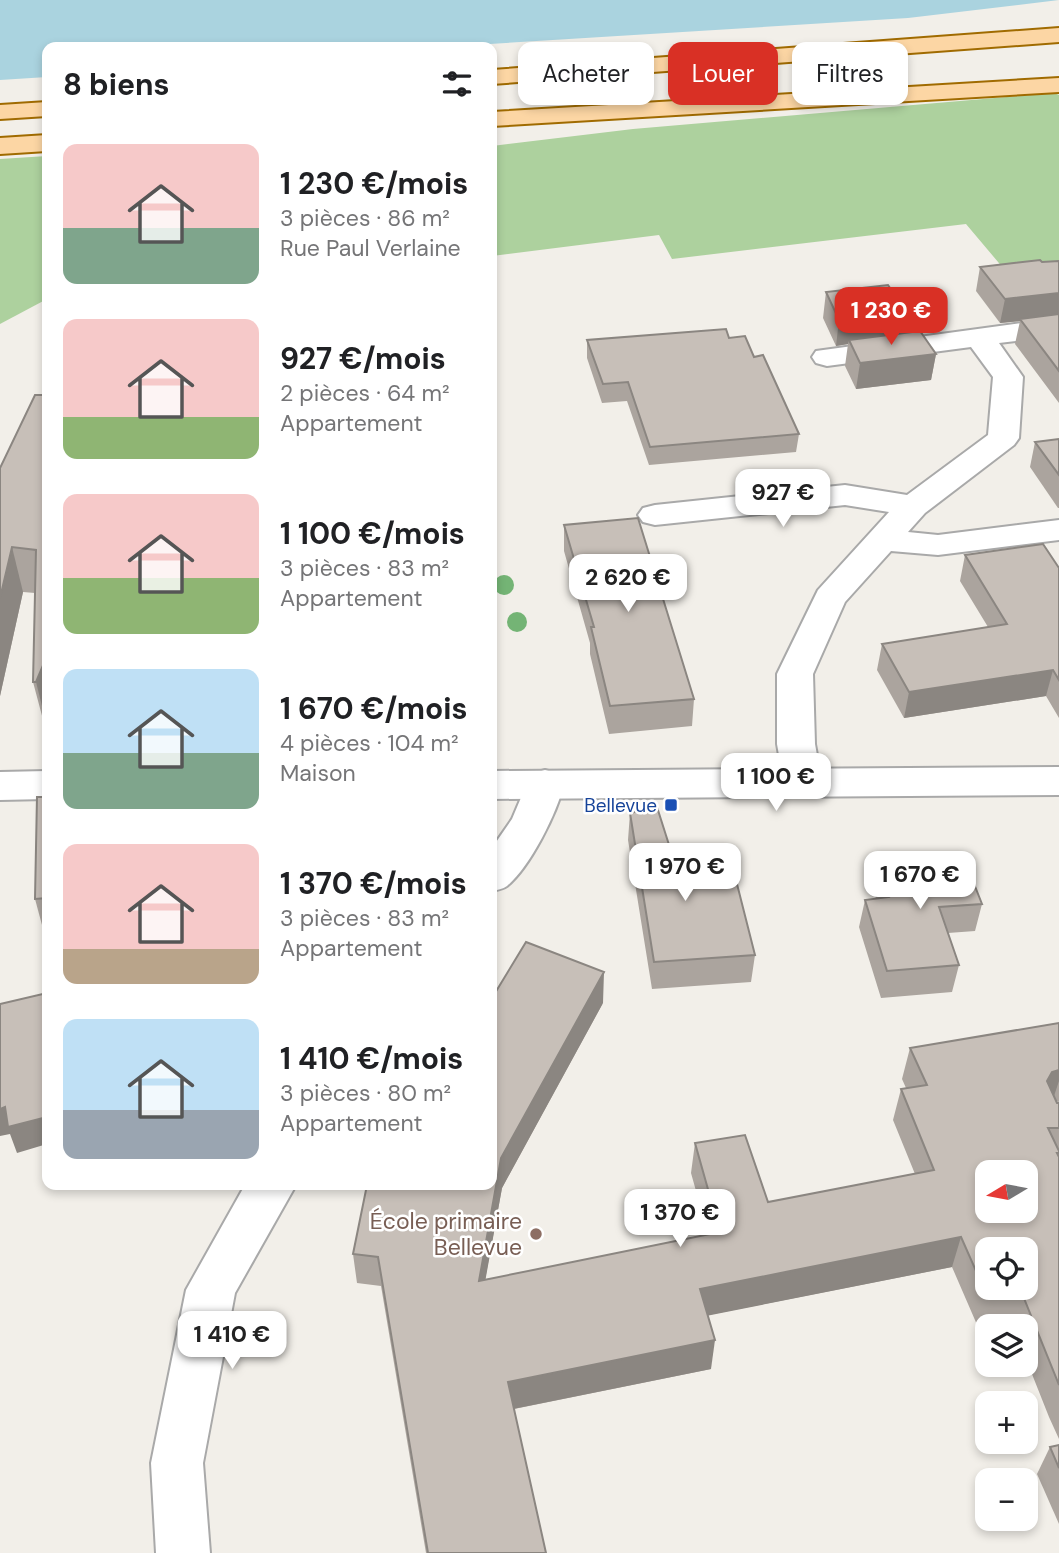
<!DOCTYPE html>
<html lang="fr">
<meta charset="utf-8">
<style>
:root{--surface:#fff;--page:#f2f2f2;--text:#202124;--muted:#757577;--accent:#d93025}
body{margin:0;font-family:"DM Sans",sans-serif;background:var(--page);color:var(--text);height:100vh;display:flex;flex-direction:column;font-size:26px;white-space:nowrap}
*{box-sizing:border-box;margin:0}
p{font-size:23px;color:var(--muted)}
.icon{flex:none;width:38px;height:38px;fill:none;stroke:currentColor;stroke-width:2;stroke-linecap:round;stroke-linejoin:round}
.map{position:relative;flex:1;overflow:hidden}
.drawer{position:absolute;left:42px;top:42px;width:455px;height:1148px;display:flex;flex-direction:column;background:var(--surface);border-radius:14px;box-shadow:0 4px 10px #0003}
.drawer>*{flex:none}
.hud{position:absolute;left:518px;top:42px;width:436px;height:63px;display:flex;gap:14px}
.needle{width:46px;rotate:260deg}
.fabs{position:absolute;left:975px;top:1160px;display:grid;gap:14px}
.fabs a{display:grid;place-items:center;width:63px;height:63px;border-radius:14px;background:var(--surface);box-shadow:0 4px 10px #0003;font-size:35px}
.price{position:absolute;translate:-50% -60px;padding:0 16px;border-radius:14px;background:#fff;color:#222;font-size:23px;line-height:46px;filter:drop-shadow(0 2px 4px #0008)}
.price::after{content:'';position:absolute;left:50%;top:42px;width:21px;height:16px;margin-left:-10px;background:inherit;clip-path:polygon(0 0,100% 0,50% 100%)}
.price.current{background:var(--accent);color:#fff}
ul{padding:0;list-style:none}
li{display:flex;align-items:center;gap:21px;height:175px;padding:0 21px}
li span{display:grid;place-items:center;flex:none;width:196px;height:140px;border-radius:14px;color:#555}
li>.icon{margin-inline-start:auto}
span .icon{width:84px;height:84px;fill:#fffc;stroke-width:1}
li b{font-size:30px}
h2{display:flex;justify-content:space-between;align-items:center;height:84px;padding:0 21px;font-size:30px}
.chip{padding:0 24px;border-radius:14px;background:var(--surface);box-shadow:0 4px 10px #0003;font-size:24px;line-height:63px}
.chip.current{background:var(--accent);color:#fff}
.map>svg:first-child{display:block}
.forest{fill:#add19e}
.water{fill:#aad3df}
.lines{fill:none;stroke-linecap:round;stroke-linejoin:round}
.minor-casing{stroke:#a9a9a9;stroke-width:4}
.tertiary-casing{stroke:#a9a9a9;stroke-width:4}
.primary-casing{stroke:#a06b00;stroke-width:4}
.minor{fill:#fff;fill-rule:evenodd}
.tertiary{fill:#fff;fill-rule:evenodd}
.primary{fill:#fcd6a4;fill-rule:evenodd}
.tree{fill:#74b475}
.wall{fill:#aba49e}
.shaded-wall{fill:#8b8681}
.building{fill:#c7bfb8;stroke:#8b8681;stroke-width:2;fill-rule:evenodd}
.transit-dot{fill:#1a4fb4;stroke:#fff;stroke-width:2.5}
.education-dot{fill:#8d6e63;stroke:#fff;stroke-width:2.5}
.labels{text-anchor:middle;stroke-width:5;stroke-linejoin:round;paint-order:stroke}
.transit-label{font-size:19px;fill:#164399;stroke:#fff;text-anchor:end}
.near-education-label{font-size:23px;fill:#785e54;stroke:#fff;text-anchor:end}
</style>
<div class="map">
<svg width="1059" height="1553" viewBox="0 0 1059 1553">
<rect width="100%" height="100%" fill="#f2efe9"/>
<g class="forest">
<path d="M1054,93l5,2v174l-50,6 -43,-51 -294,35 -13,-24 -167,21v-110l141,-17z"/>
<path d="M47,156v143l-47,25v-165z"/>
</g>
<g class="water">
<path d="M0,0h1059l-151,18 -467,29h-394v30l-47,3z"/>
<path d="M862,68l6,9 -21,5c-15,-9 -32,2 -49,-5l6,-2 -1,-3z"/>
</g>
<g class="lines">
<g class="minor-casing">
<g id="minor">
<path d="M1059,318v18l-60,7 24,34 -4,61 -5,7 -89,68 -17,19 30,3 121,-15v20l-121,15 -47,-4 -46,51 -32,72 2,70 7,39 -5,10 -14,4 -14,-4 -5,-10 -7,-39v-70l41,-84 71,-78 -44,-7 -190,20 -12,-3 -5,-7 5,-7 12,-3 190,-20 62,10 81,-60 5,-58 -22,-30 -144,19 -11,-3 -4,-6 4,-6z"/>
<path d="M545,770l14,4 5,10c-7,29 -34,83 -57,102 -4,3 -10,4 -15,5v-43l20,-29 19,-45z"/>
<path d="M245,1185h51l-61,108 -32,170 7,90h-54l-5,-90 35,-173z"/>
</g>
</g>
<g class="tertiary-casing">
<g id="tertiary">
<path d="M1059,767v28l-567,4v-28z"/>
<path d="M47,771v28l-47,1v-28z"/>
</g>
</g>
<g class="primary-casing">
<g id="primary">
<path d="M1059,28v14l-567,42v-14z"/>
<path d="M1059,78v14l-567,34v-14z"/>
<path d="M47,102v14l-47,3v-14z"/>
<path d="M47,135v16l-47,3v-16z"/>
</g>
</g>
<use href="#minor" class="minor"/>
<use href="#tertiary" class="tertiary"/>
<use href="#primary" class="primary"/>
</g>
<g class="tree">
<circle cx="504" cy="585" r="10"/>
<circle cx="517" cy="622" r="10"/>
</g>
<g class="wall">
<path d="M1059,261v142l-44,-59 5,-23 -20,2 -24,-32 4,-24z"/>
<path d="M826,292l77,42 33,20 -5,26 -75,9 -11,-23 3,-22 -12,2 -13,-28z"/>
<path d="M729,338l25,19 45,77 -3,18 -147,13 -22,-64 -25,2 -15,-45v-18z"/>
<path d="M47,395v332h-2l-12,-45 2,-89 -12,-1 -23,104v-228z"/>
<path d="M1059,439v69h-1l-28,-41 5,-25z"/>
<path d="M564,525l130,174 -2,27 -83,8 -19,-80v-11l-26,-92z"/>
<path d="M965,555l94,13v150l-13,-22 -142,22 -27,-48 5,-26 106,-17 -28,-46z"/>
<path d="M47,797v128h-5l-7,-26z"/>
<path d="M630,813l53,76 72,66 -4,27 -99,7 -24,-149z"/>
<path d="M879,863l103,41 -7,27 -27,2 11,32 -7,27 -71,6 -22,-71 6,-27 11,-1 -2,-9z"/>
<path d="M603,1003l-101,185 -17,92 223,-46 -17,-61 4,-30 73,59 147,-28 -22,-54 8,-31 5,-1 -4,-9 8,-31 149,-25v79l-3,-1 3,2v336l-10,-22 -23,-58v-33h-13l-3,-6 -32,7 -26,-60 -244,48 3,54 -197,40 32,144h-120l-45,-267 -24,-3 -4,-29z"/>
<path d="M1059,1445v79l-22,-50 13,-27z"/>
</g>
<g class="shaded-wall">
<path d="M1059,293v23l-39,3v2l-20,2 5,-24z"/>
<path d="M906,311l-4,26 -53,3 -1,4 -12,2 3,-26z"/>
<path d="M936,354l-5,26 -75,9 4,-26z"/>
<path d="M12,547l11,45 -23,104v-98z"/>
<path d="M47,656v70l-11,-44z"/>
<path d="M1053,670l-7,26 -142,22 5,-26z"/>
<path d="M604,972l-1,31 -101,185 -22,122 -1,-29 22,-123z"/>
<path d="M1059,1070v11l-6,18 -6,-18 5,-9z"/>
<path d="M5,1107l42,10v27l-30,9 -7,-19 -10,2v-27z"/>
<path d="M961,1237l-9,30 -256,51 4,-29z"/>
<path d="M715,1340l-4,29 -203,41v-28z"/>
</g>
<g class="building">
<path d="M1040,260l2,2 17,-1v32l-54,6 -25,-32z"/>
<path d="M888,285l18,26 -67,9 -13,-28z"/>
<path d="M1059,314v57l-39,-52z"/>
<path d="M726,329l3,9 16,-2 9,21 9,-2 36,79 -149,13 -22,-65 -25,2 -16,-44z"/>
<path d="M920,331l16,23 -76,9 -11,-23z"/>
<path d="M35,395h12v261l-11,26h-3l3,-132 -24,-3 -12,51v-130z"/>
<path d="M1059,439v36l-24,-33z"/>
<path d="M638,518l56,181 -84,7 -19,-79h3l-30,-102z"/>
<path d="M1043,544l16,24v112l-6,-10 -144,22 -27,-48 125,-20 -42,-69z"/>
<path d="M37,797h10v101l-12,1z"/>
<path d="M657,807l26,82 54,-5 18,71 -101,7 -24,-149z"/>
<path d="M963,856l19,48 -43,3 20,58 -72,6 -22,-71 24,-3 -10,-34z"/>
<path d="M526,942l78,30 -103,186 -22,123 241,-49 -25,-89 50,-8 23,67 166,-32 -33,-81 26,-4 -17,-37 149,-25v47l-7,2 -5,9 10,22h2v25h-11l11,23v2h-2l2,4v228l-38,-94 -33,7 -27,-61 -261,52 15,51 -207,42 38,171h-118l-50,-296 -25,-3 14,-69h125v-187zM987,1172h39v39h-39zM987,1250h39v38h-39z"/>
<path d="M47,993v124l-39,10 -3,-20 -5,2v-105z"/>
<path d="M1059,1445v23l-9,-21z"/>
</g>
<rect class="transit-dot" x="664" y="798" width="14" height="14" rx="3.5"/>
<circle class="education-dot" cx="536" cy="1234" r="7"/>
<g class="labels">
<g class="transit-label">
<text x="657" y="812">Bellevue</text>
</g>
<g class="near-education-label">
<text x="522" y="1229">École primaire<tspan x="522" dy="26">Bellevue</tspan></text>
</g>
</g>
</svg>
<div class="fabs">
<a><svg class="needle" viewBox="-14 -14 28 28"><path d="M0-13l5 13h-10z" fill="#e53935"/><path d="M0 13l5-13h-10z" fill="#757577"/></svg></a>
<a><svg class="icon" aria-label="locate" viewBox="0 0 24 24"><circle cx="12" cy="12" r="6"/><path d="M12 2v4M12 18v4M2 12h4M18 12h4"/></svg></a>
<a><svg class="icon" aria-label="layers" viewBox="0 0 24 24"><path d="M12 4l9 5-9 5-9-5zM3 14l9 5 9-5"/></svg></a>
<a>+</a>
<a>−</a>
</div>
<b class="price current" style="left:891px;top:347px">1 230 €</b>
<b class="price" style="left:783px;top:529px">927 €</b>
<b class="price" style="left:628px;top:614px">2 620 €</b>
<b class="price" style="left:776px;top:813px">1 100 €</b>
<b class="price" style="left:685px;top:903px">1 970 €</b>
<b class="price" style="left:920px;top:911px">1 670 €</b>
<b class="price" style="left:680px;top:1249px">1 370 €</b>
<b class="price" style="left:232px;top:1371px">1 410 €</b>
<div class="hud">
<a class="chip">Acheter</a>
<a class="chip current">Louer</a>
<a class="chip">Filtres</a>
</div>
<section class="drawer">
<h2>8 biens<svg class="icon" aria-label="filters" viewBox="0 0 24 24"><path d="M4 7h16M4 17h16"/><circle cx="9" cy="7" r="2"/><circle cx="15" cy="17" r="2"/></svg></h2>
<ul>
<li><span style="background:linear-gradient(#f6c9c9 60%,#7fa58c 0)"><svg class="icon" aria-label="home" viewBox="0 0 24 24"><path d="M3 11l9-7 9 7M6 9v11h12V9"/></svg></span><div><b>1 230 €/mois</b><p>3 pièces · 86 m²</p><p>Rue Paul Verlaine</p></div></li>
<li><span style="background:linear-gradient(#f6c9c9 70%,#8fb573 0)"><svg class="icon" aria-label="home" viewBox="0 0 24 24"><path d="M3 11l9-7 9 7M6 9v11h12V9"/></svg></span><div><b>927 €/mois</b><p>2 pièces · 64 m²</p><p>Appartement</p></div></li>
<li><span style="background:linear-gradient(#f6c9c9 60%,#8fb573 0)"><svg class="icon" aria-label="home" viewBox="0 0 24 24"><path d="M3 11l9-7 9 7M6 9v11h12V9"/></svg></span><div><b>1 100 €/mois</b><p>3 pièces · 83 m²</p><p>Appartement</p></div></li>
<li><span style="background:linear-gradient(#bfe0f5 60%,#7fa58c 0)"><svg class="icon" aria-label="home" viewBox="0 0 24 24"><path d="M3 11l9-7 9 7M6 9v11h12V9"/></svg></span><div><b>1 670 €/mois</b><p>4 pièces · 104 m²</p><p>Maison</p></div></li>
<li><span style="background:linear-gradient(#f6c9c9 75%,#b9a48a 0)"><svg class="icon" aria-label="home" viewBox="0 0 24 24"><path d="M3 11l9-7 9 7M6 9v11h12V9"/></svg></span><div><b>1 370 €/mois</b><p>3 pièces · 83 m²</p><p>Appartement</p></div></li>
<li><span style="background:linear-gradient(#bfe0f5 65%,#9aa5b1 0)"><svg class="icon" aria-label="home" viewBox="0 0 24 24"><path d="M3 11l9-7 9 7M6 9v11h12V9"/></svg></span><div><b>1 410 €/mois</b><p>3 pièces · 80 m²</p><p>Appartement</p></div></li>
</ul>
</section>
</div>
